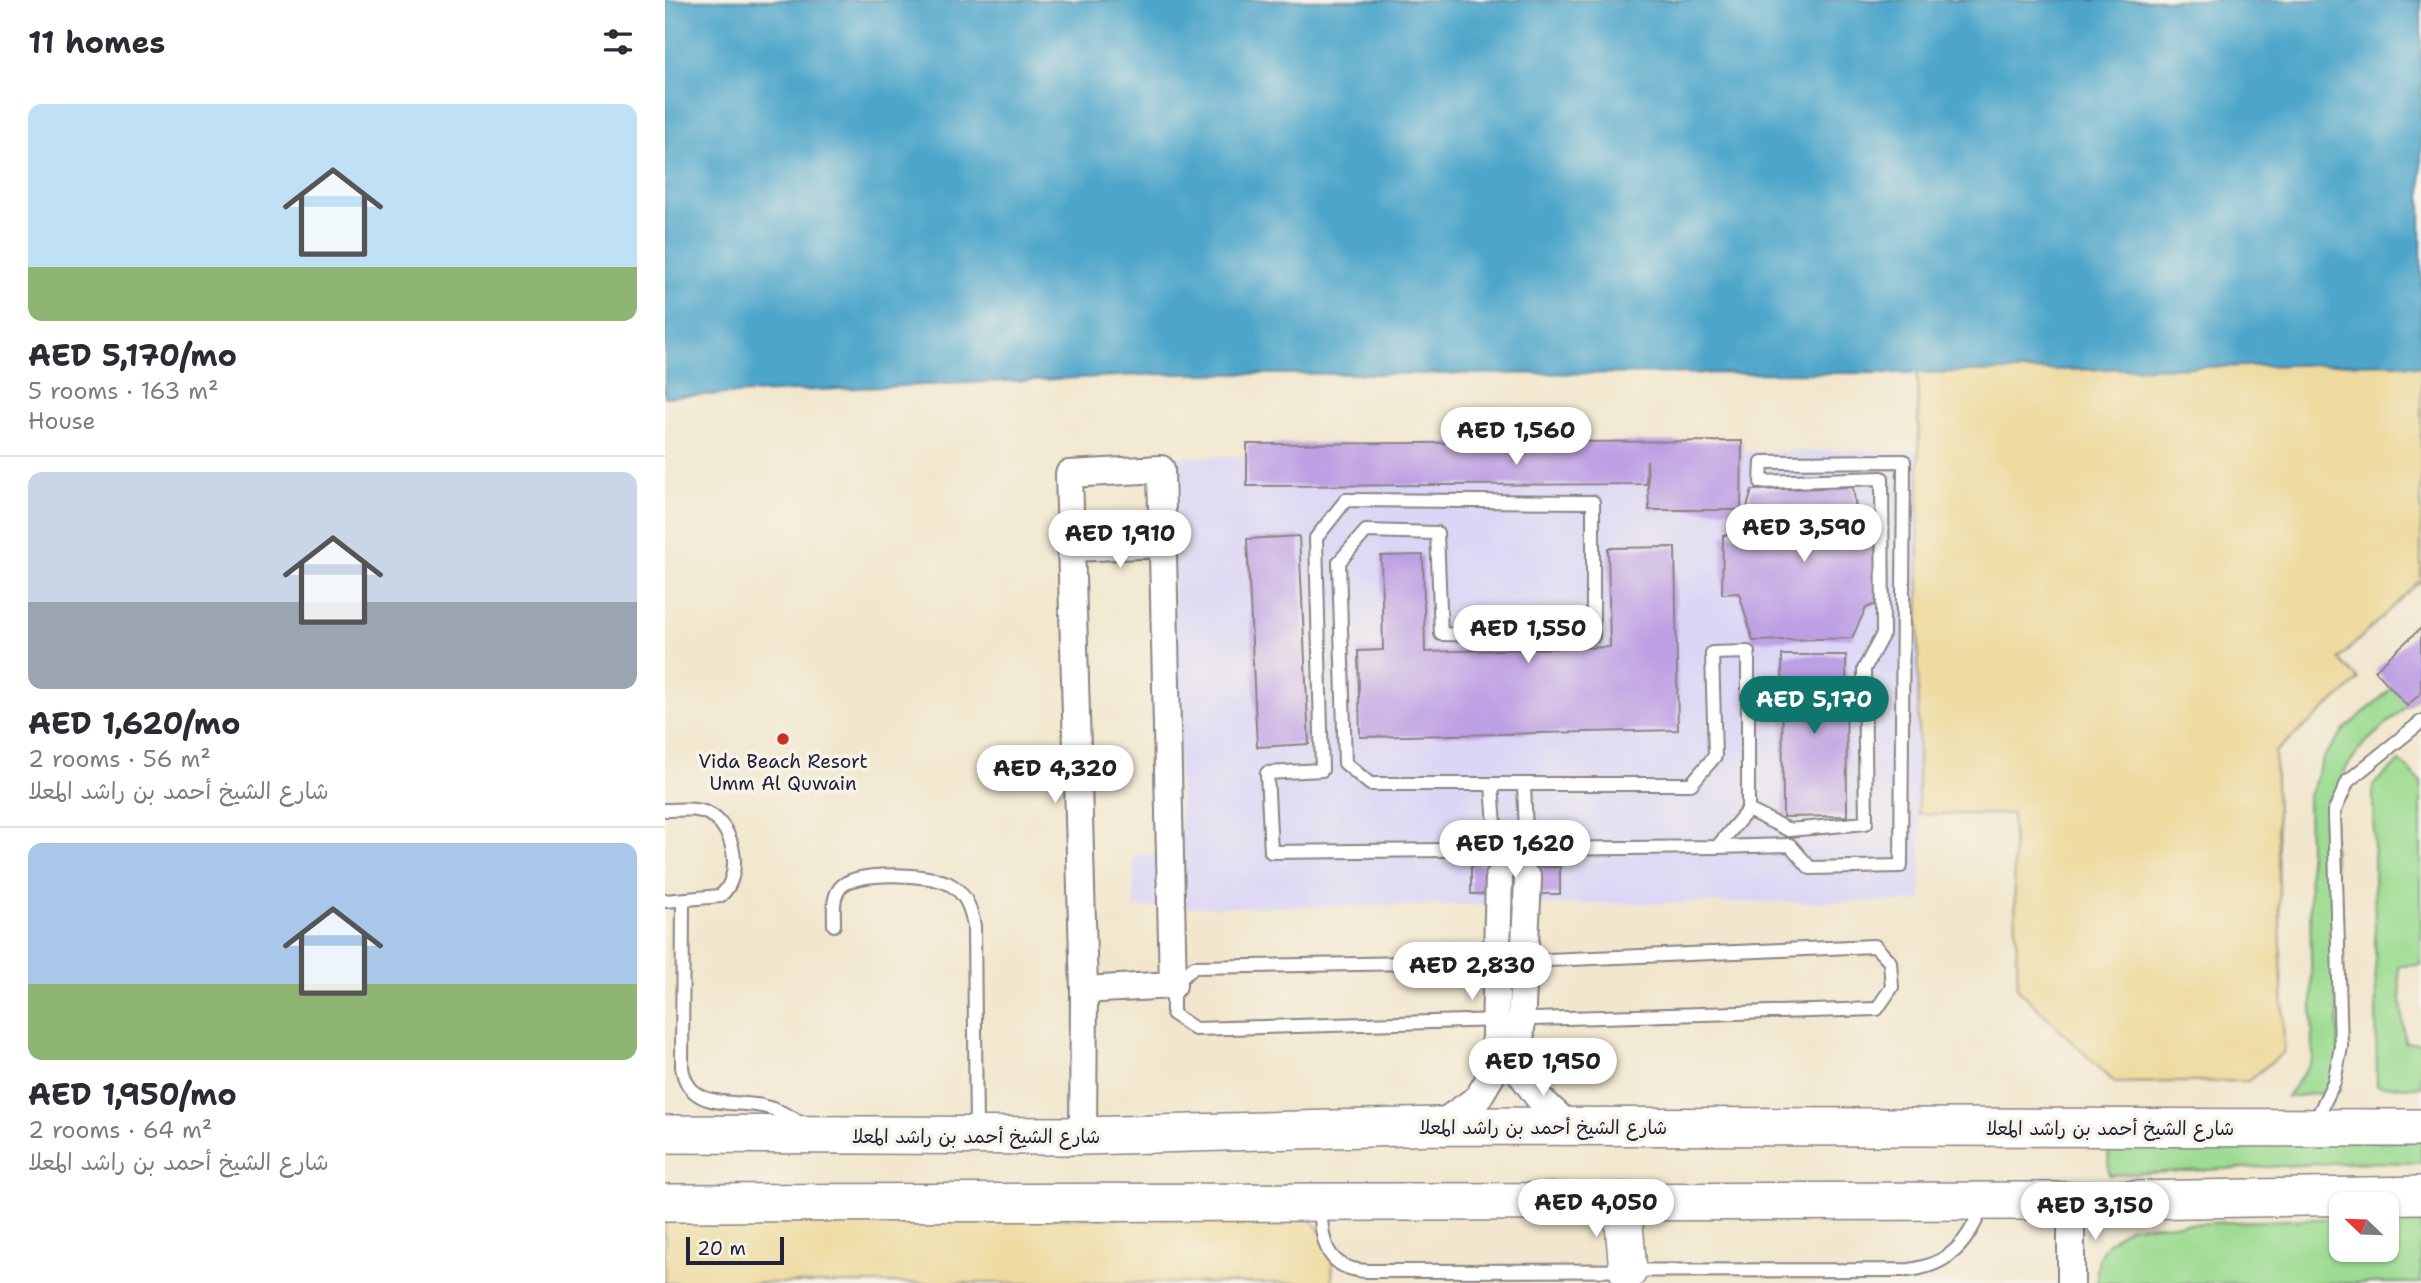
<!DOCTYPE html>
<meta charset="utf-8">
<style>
:root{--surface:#fff;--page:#f2f2f3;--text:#2b2b33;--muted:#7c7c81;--line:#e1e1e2;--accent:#0f766e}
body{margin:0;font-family:"Shantell Sans","Playpen Sans Arabic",sans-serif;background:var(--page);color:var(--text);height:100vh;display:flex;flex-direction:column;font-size:26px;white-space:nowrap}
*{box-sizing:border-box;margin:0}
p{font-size:23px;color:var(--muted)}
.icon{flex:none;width:38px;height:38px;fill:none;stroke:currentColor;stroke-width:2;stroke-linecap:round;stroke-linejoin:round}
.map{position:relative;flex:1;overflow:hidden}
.sheet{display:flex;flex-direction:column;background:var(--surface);width:665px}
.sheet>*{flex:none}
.needle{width:46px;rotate:293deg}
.buttons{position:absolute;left:1664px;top:1192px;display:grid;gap:14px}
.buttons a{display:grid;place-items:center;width:70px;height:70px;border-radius:14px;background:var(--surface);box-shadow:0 2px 5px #0004;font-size:35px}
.scale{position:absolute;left:21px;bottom:18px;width:98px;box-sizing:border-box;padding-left:7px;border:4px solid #22223b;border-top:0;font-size:19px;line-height:24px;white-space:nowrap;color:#22223b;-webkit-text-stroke:5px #f7f3e8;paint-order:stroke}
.price{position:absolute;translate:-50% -60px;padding:0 16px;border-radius:24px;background:#fff;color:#222;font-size:23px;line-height:46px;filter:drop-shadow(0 2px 4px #0008)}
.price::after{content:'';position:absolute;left:50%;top:42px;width:21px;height:16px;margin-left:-10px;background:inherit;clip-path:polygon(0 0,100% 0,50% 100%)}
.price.active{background:var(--accent);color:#fff}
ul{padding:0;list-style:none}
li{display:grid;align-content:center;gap:14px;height:371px;padding:0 28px}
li+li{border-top:2px solid var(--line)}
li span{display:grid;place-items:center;height:217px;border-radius:14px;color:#555}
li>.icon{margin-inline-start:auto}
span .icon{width:126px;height:126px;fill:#fffc;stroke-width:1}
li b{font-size:30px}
h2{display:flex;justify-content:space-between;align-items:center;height:84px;padding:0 28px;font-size:30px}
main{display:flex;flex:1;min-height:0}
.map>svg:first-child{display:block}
.built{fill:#dbd6f6}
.green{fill:#9ddc92;stroke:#607f66;stroke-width:2}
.sand{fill:#eeda9e;stroke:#887e6c;stroke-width:2}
.water{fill:#4da6ca;stroke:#386482;stroke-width:2}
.building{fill:#bd9fe4}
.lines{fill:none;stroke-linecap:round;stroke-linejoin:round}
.lane-casing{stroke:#8a8484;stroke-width:16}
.street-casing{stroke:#8a8484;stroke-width:30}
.secondary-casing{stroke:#8a8484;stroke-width:40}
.lane{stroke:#fff;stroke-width:12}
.street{stroke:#fff;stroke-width:26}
.secondary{stroke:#fff;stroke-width:37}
.poi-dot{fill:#c8321e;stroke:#f7f3e8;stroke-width:2.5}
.labels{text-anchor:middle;stroke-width:7;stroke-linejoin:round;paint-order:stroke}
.poi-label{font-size:19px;fill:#22223b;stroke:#f7f3e8}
.street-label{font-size:19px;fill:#22223b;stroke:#f7f3e8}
</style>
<main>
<section class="sheet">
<h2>11 homes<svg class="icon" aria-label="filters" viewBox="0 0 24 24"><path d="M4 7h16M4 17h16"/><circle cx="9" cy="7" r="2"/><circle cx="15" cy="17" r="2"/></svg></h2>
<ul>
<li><span style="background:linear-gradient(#bfe0f5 75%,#8fb573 0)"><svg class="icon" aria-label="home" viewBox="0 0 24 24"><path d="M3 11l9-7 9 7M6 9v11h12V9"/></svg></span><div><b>AED 5,170/mo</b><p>5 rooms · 163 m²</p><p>House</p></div></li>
<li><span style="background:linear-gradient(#c9d6e8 60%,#9aa5b1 0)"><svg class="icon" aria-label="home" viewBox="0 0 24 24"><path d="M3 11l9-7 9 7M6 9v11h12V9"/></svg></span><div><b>AED 1,620/mo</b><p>2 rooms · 56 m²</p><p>شارع الشيخ أحمد بن راشد المعلا</p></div></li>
<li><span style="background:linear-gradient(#a9c7e8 65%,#8fb573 0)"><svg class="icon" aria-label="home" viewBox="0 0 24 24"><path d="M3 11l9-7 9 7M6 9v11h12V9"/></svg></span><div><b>AED 1,950/mo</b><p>2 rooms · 64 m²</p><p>شارع الشيخ أحمد بن راشد المعلا</p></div></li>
</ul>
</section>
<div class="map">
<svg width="1756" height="1283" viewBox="0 0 1756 1283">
<rect width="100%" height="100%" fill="#f7f3e8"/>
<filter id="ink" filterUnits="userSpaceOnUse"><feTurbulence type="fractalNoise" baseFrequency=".0143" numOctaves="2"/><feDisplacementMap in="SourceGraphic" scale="14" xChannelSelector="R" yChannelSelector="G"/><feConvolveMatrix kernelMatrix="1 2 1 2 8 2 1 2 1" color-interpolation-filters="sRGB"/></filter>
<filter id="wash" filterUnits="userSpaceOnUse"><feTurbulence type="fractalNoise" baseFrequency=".00686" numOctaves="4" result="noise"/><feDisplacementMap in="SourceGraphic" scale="28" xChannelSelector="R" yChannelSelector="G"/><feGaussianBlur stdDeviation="1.57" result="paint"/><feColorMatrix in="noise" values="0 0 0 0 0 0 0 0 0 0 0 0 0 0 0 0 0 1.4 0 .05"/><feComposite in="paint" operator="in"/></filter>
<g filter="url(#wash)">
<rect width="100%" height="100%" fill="#f2e7ce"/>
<path class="built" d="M1254,450l2,451 -787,7v-53l47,-2 -11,-396z"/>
<g class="green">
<path d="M1727,688l29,5 -58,52 -17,23 -14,35 8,288 -53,6 26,-38 -5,-260 16,-43 22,-28z"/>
<path d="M1735,761l21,21v183l-23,1 7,77h16v44l-44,-1 -4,-301z"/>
<path d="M1443,1141h313v22l-63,-1 -249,13z"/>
<path d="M1756,1215v68h-324c-1,-34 7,-39 34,-57l210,-8v32h46v-34z"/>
</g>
<g class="sand">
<path d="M1721,363l35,4v217l-3,-2 -79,77 20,21 -84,72 9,300 -36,29 -133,2 -97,-94 -6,-175h-94l1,-364 -2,-77z"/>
<path d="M643,1216l25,30 -1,37h-667v-62z"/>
</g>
<path class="water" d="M0,0h1756v367l-35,-4 -484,10 -738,1 -499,23z"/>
<g id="blocks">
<g class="building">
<path d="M1077,441l-1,69h-92l-2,-50 -1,24 -399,2v-42z"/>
<path d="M1188,487l5,36h23v79l-15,6 -14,30 -99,3 -14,-48 -17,1 1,-59h16l13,-45z"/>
<path d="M634,536l10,208 -52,3 -10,-208z"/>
<path d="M1010,547l3,183 -318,7 -2,-86 25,-1 -2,-94 42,-1 2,97 185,-5 -2,-99z"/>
<path d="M1756,628v65l-14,13 -32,-36z"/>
<path d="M1117,655h64l1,161 -64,1z"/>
<path d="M806,866l89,1v27h-89z"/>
</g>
</g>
</g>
<g filter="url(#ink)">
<use href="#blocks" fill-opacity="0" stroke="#8a8484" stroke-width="2"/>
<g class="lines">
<g class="lane-casing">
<g id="lane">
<path d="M681,500l247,2v135l-152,-3 -4,-101 -71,-2 -27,31 6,201 25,21h321l24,-28 -3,-103 36,-1v158l-31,37 -446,5 -4,-79 55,-3 -6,-232z"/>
<path d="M827,785l7,92"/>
<path d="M859,785l4,94"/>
<path d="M0,810c14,0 31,-3 44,4 26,13 35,63 11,82l-55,5"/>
<path d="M1052,847l73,-2 20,23 91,-2 3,-405 -142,1 -1,20 121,-4 1,156 -19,35 2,154 -77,7 -41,-20"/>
<path d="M18,900l-1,167c6,43 48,33 80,39 14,3 27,9 40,18"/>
<path d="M169,925c0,-13 -2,-27 6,-37 13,-18 92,-15 111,-3 15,9 20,24 23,41l2,207"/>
<path d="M1210,946l15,16 2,25 -15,22 -682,20 -22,-15v-29l21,-18 330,-6z"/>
<path d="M1650,1122l19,-40 7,-35 -7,-235 14,-31 73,-59"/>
<path d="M655,1205c2,36 5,65 48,66l542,-1c41,-6 58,-28 73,-65"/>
</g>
</g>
<g class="street-casing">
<g id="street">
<path d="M407,548l92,-4"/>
<path d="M863,879l-9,192 19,26 32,30"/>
<path d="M773,1126l40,-28 16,-27 5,-194"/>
<path d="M418,1136l1,-146 -15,-516 92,-5 12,516 -89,5"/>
<path d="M1406,1201v82"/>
</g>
</g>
<g class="secondary-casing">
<g id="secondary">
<path d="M0,1134l418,2 355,-10 983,2"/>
<path d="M957,1201l6,70"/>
<path d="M0,1203l1406,-2 350,-6"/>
</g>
</g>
<use href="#lane" class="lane"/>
<use href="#street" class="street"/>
<use href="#secondary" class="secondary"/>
</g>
</g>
<circle class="poi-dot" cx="118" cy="739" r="7"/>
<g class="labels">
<g class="poi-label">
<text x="118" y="768">Vida Beach Resort<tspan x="118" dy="22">Umm Al Quwain</tspan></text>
</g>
<g class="street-label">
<text x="878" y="1134">شارع الشيخ أحمد بن راشد المعلا</text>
<text x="1445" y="1135">شارع الشيخ أحمد بن راشد المعلا</text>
<text x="311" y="1143">شارع الشيخ أحمد بن راشد المعلا</text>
</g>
</g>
</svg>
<div class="buttons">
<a><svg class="needle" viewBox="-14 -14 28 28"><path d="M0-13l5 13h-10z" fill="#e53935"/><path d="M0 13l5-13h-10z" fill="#7c7c81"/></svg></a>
</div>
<div class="scale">20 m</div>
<b class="price" style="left:851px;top:467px">AED 1,560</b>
<b class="price" style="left:1139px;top:564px">AED 3,590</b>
<b class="price" style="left:455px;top:570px">AED 1,910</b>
<b class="price" style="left:863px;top:665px">AED 1,550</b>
<b class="price active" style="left:1149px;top:736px">AED 5,170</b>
<b class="price" style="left:390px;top:805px">AED 4,320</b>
<b class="price" style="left:850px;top:880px">AED 1,620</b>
<b class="price" style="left:807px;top:1002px">AED 2,830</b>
<b class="price" style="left:878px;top:1098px">AED 1,950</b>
<b class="price" style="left:931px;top:1239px">AED 4,050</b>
<b class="price" style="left:1430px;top:1242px">AED 3,150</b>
</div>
</main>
